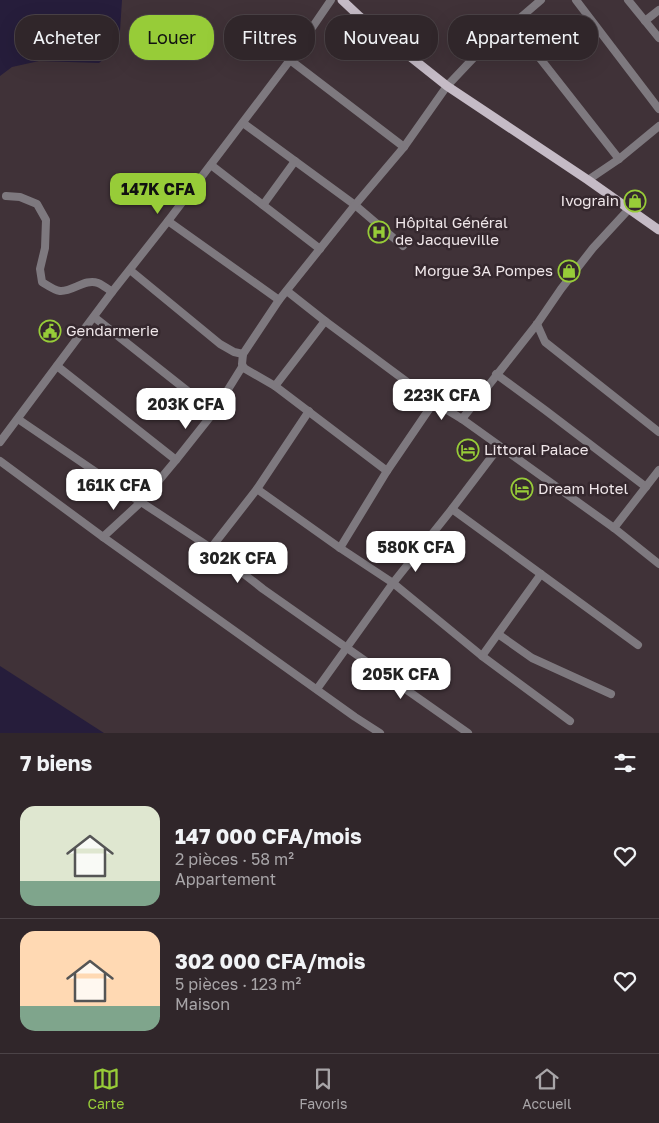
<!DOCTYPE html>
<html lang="fr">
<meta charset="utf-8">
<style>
:root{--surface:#30262a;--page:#382e32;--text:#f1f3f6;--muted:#a8a5a8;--line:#4b4347;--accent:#97cc38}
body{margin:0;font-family:"Golos Text",sans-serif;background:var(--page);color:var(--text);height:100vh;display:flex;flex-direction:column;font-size:19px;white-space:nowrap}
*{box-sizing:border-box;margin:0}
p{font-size:16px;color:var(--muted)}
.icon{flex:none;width:28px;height:28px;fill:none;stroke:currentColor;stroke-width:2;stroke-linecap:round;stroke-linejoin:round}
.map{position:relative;height:733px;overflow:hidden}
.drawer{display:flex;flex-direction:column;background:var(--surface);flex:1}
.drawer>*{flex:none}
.top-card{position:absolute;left:15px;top:15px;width:630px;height:45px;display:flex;gap:10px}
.price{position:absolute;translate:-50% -42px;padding:0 11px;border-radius:10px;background:#fff;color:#222;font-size:16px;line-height:32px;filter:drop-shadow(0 1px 2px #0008)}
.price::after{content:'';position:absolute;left:50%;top:30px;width:15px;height:11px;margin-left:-8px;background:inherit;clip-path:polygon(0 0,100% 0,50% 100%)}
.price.on{background:var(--accent);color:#111}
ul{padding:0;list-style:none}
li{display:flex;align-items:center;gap:15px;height:125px;padding:0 20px}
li+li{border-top:1px solid var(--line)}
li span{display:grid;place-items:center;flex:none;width:140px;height:100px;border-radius:15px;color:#555}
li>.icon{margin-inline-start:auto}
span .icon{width:60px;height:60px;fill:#fffc;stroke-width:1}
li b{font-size:21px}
h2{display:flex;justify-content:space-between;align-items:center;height:60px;padding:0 20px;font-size:21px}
.chip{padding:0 18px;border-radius:20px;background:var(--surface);box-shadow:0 5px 20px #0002,0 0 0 1px var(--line);font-size:18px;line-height:45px}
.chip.on{background:var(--accent);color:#111}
.tab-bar{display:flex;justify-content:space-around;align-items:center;height:70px;border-top:1px solid var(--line);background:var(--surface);font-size:14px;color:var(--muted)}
.tab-bar a{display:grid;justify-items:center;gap:2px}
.tab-bar .on{color:var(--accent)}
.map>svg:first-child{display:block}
.water{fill:#261d3b}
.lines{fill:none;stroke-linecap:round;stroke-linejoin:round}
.minor{stroke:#7e797f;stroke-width:8}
.major{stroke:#c5bbc6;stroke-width:9}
.labels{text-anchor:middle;stroke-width:5;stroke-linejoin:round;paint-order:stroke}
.poi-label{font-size:15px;fill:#efe6e9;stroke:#35282e;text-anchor:start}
</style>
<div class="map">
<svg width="659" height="733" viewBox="0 0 659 733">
<rect width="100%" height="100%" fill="#403238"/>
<g class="water">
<path d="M0,0h122l-3,46 -20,17 -60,-2 -27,6 -12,9z"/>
<path d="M0,666l104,67h-104z"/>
</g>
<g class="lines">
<g class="minor">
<path d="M576,0l83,109"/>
<path d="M628,0l31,38"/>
<path d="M645,21l14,-11"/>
<path d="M513,24l106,135"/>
<path d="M290,60l114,87"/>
<path d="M243,123l112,82 48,41"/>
<path d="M211,165l109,84"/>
<path d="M588,180l31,-21 40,-33"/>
<path d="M6,196l14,1 17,7 9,16 -1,28 -5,21 2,13c5,3 12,8 18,9 13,1 25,-13 38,-8 5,2 10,6 14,9"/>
<path d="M263,205l32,-44"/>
<path d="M168,221l111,79"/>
<path d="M130,270l90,74 14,8 9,2"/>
<path d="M287,291l38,30 109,81 28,17 152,109 45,36"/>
<path d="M94,317l120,95"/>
<path d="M537,324l8,18 114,90"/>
<path d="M57,366l119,94"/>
<path d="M242,367l33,19 112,85"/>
<path d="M496,374l49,36 101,77"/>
<path d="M275,386l50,-65"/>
<path d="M18,419l122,83"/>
<path d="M462,419l75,-95 24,-35 32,-41 36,-39"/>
<path d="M0,442l112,-150 56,-71 122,-161 41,-60"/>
<path d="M0,461l103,76 252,180 25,16"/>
<path d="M257,489l83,59 53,35 89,73 88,65"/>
<path d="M141,502l70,46 52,41 205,144"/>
<path d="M452,509l186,136"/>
<path d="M614,528l45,-58"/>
<path d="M103,537l38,-35 35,-42 38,-48 28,-45 2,1 -2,-4 1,-10 36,-54 76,-95 49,-58 43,-61 35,-37 31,-25 28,-24"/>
<path d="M211,548l46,-59 52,-78"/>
<path d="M340,548l47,-77 47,-69"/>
<path d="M498,634l34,24 79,36"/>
<path d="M482,656l59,-82"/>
<path d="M317,689l76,-106 59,-74 47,-62"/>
</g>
<path class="major" d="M342,0l17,16 88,70 141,94 71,50"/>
</g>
<defs>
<g id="shop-ring" transform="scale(1.125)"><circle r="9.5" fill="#35282e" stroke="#97cc38" stroke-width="1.5"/><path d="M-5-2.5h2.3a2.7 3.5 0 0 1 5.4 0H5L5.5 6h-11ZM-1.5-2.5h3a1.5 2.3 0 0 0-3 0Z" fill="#97cc38"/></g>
<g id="hospital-ring" transform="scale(1.125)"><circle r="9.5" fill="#35282e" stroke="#97cc38" stroke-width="1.5"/><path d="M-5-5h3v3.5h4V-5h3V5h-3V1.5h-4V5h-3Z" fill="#97cc38"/></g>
<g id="civic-ring" transform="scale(1.125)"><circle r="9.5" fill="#35282e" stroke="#97cc38" stroke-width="1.5"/><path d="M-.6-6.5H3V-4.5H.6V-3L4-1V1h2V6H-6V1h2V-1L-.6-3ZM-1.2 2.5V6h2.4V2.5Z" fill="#97cc38"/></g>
<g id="hotel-ring" transform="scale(1.125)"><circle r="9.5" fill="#35282e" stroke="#97cc38" stroke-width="1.5"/><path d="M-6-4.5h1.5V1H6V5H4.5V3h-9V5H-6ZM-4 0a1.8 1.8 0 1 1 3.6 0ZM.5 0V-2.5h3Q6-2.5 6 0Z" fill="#97cc38"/></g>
</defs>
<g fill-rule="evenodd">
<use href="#shop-ring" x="635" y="201"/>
<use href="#hospital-ring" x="379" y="232"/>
<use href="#shop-ring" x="569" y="271"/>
<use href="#civic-ring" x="50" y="331"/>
<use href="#hotel-ring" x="468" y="450"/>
<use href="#hotel-ring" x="522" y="489"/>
</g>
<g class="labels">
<g class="poi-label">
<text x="619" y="206" text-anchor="end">Ivograin</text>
<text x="395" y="228">Hôpital Général<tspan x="395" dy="17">de Jacqueville</tspan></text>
<text x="553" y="276" text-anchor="end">Morgue 3A Pompes</text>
<text x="66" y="336">Gendarmerie</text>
<text x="484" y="455">Littoral Palace</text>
<text x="538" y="494">Dream Hotel</text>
</g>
</g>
</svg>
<b class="price on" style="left:158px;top:215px">147K CFA</b>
<b class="price" style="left:442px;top:421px">223K CFA</b>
<b class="price" style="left:186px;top:430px">203K CFA</b>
<b class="price" style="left:114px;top:511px">161K CFA</b>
<b class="price" style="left:416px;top:573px">580K CFA</b>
<b class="price" style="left:238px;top:584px">302K CFA</b>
<b class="price" style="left:401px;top:700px">205K CFA</b>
<div class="top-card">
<a class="chip">Acheter</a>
<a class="chip on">Louer</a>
<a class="chip">Filtres</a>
<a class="chip">Nouveau</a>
<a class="chip">Appartement</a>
</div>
</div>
<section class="drawer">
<h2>7 biens<svg class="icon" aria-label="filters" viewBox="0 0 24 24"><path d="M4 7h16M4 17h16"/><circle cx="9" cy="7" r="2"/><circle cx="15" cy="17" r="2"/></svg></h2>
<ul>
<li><span style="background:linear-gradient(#dfe7d0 75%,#7fa58c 0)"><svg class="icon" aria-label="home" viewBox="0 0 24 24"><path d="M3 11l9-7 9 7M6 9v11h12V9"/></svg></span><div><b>147 000 CFA/mois</b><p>2 pièces · 58 m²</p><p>Appartement</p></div><svg class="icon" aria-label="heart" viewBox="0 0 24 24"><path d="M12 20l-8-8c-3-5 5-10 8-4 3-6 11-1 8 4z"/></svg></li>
<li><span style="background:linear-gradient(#ffd9b3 75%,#7fa58c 0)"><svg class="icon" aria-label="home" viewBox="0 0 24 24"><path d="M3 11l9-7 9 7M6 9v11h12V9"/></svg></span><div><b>302 000 CFA/mois</b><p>5 pièces · 123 m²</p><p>Maison</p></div><svg class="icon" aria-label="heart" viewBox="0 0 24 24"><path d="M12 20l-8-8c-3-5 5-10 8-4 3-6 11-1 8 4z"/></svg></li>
</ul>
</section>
<nav class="tab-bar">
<a class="on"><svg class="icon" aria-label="map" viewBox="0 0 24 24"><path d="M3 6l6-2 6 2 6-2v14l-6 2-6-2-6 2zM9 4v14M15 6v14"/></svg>Carte</a>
<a><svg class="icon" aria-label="saved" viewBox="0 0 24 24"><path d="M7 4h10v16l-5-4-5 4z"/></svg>Favoris</a>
<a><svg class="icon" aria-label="home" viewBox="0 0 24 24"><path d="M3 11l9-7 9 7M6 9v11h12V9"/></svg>Accueil</a>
</nav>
